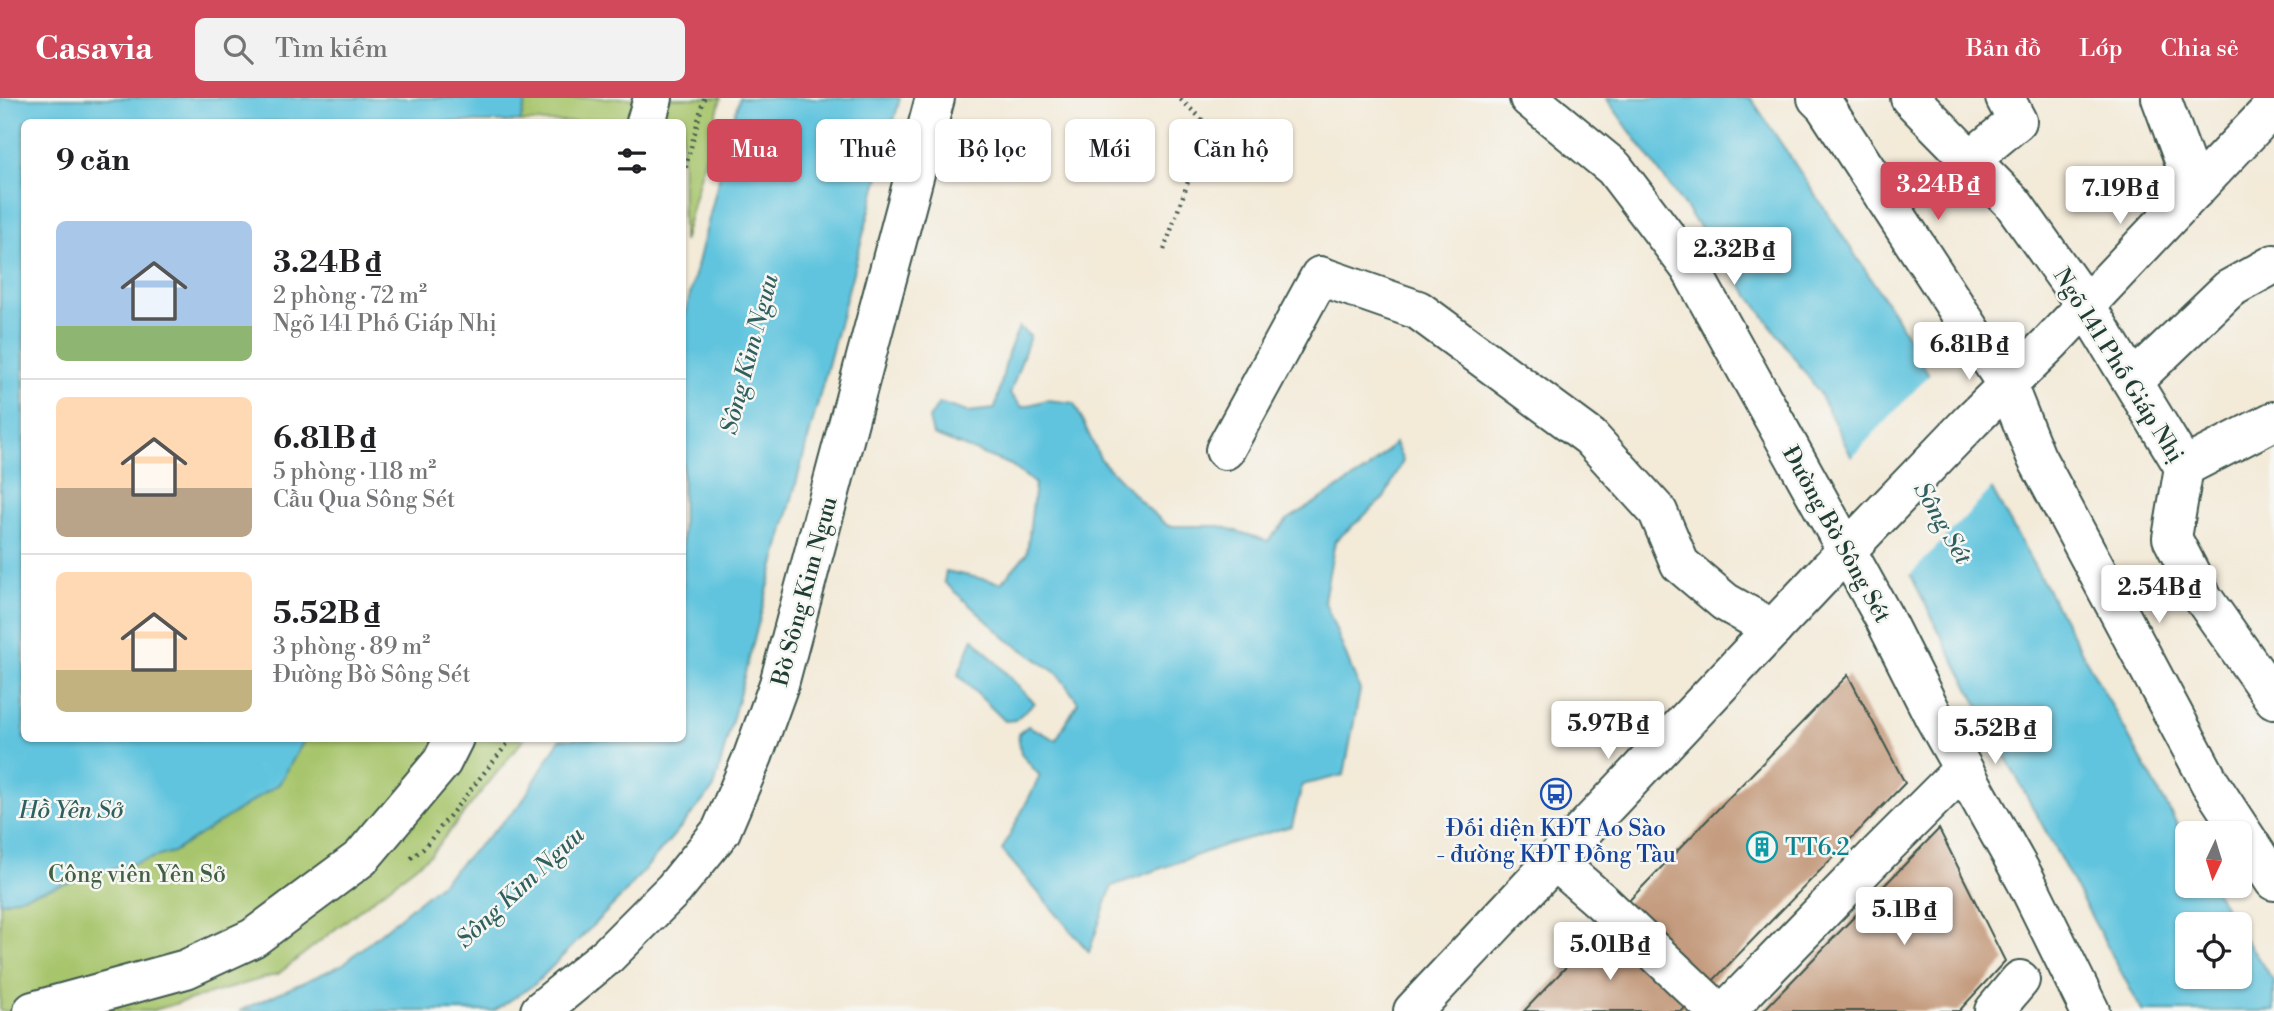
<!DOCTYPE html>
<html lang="vi">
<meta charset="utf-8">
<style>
:root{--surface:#fff;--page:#f2f2f2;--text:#202124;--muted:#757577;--line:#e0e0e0;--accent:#d1495b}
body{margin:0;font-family:"Libre Bodoni",serif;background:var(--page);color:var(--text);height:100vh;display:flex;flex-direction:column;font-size:26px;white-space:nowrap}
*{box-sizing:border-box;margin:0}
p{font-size:23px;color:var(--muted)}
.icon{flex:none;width:38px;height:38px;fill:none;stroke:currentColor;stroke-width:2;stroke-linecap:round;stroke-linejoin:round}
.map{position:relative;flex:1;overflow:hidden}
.panel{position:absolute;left:21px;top:21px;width:665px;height:623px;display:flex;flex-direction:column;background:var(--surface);border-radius:10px;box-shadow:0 2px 5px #0004}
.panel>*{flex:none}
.top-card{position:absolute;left:707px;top:21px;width:665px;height:63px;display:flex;gap:14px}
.needle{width:46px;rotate:184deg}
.tools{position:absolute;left:2175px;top:723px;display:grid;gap:14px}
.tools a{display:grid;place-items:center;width:77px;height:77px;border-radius:10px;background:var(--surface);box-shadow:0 2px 5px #0004;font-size:35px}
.price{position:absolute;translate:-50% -60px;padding:0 16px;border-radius:7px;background:#fff;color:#222;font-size:23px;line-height:46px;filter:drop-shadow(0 2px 4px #0008)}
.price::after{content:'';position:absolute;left:50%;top:42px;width:21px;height:16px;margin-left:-10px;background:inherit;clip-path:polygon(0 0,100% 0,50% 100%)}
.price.selected{background:var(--accent);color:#fff}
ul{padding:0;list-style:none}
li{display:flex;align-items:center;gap:21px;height:175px;padding:0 35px}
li+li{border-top:2px solid var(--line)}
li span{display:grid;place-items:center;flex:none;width:196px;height:140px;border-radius:10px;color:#555}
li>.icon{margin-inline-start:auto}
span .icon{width:84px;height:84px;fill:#fffc;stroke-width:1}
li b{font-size:30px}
h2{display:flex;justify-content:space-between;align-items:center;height:84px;padding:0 35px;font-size:30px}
.pill{padding:0 24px;border-radius:10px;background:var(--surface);box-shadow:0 2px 5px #0004;font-size:24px;line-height:63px}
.pill.selected{background:var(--accent);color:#fff}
header{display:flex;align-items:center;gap:42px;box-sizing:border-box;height:98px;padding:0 35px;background:var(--accent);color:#fff}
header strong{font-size:33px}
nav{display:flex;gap:38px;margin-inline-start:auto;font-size:24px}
.search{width:490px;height:63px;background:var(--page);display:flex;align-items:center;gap:18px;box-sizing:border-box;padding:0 24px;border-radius:10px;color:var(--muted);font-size:26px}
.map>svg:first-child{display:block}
.green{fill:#a7c56c;stroke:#638150;stroke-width:2}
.water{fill:#60c4de;stroke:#408089;stroke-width:2}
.pier{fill:#f3ead8}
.building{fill:#c59c7f}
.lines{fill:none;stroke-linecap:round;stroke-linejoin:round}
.minor-casing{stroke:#3f574d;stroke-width:42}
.major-casing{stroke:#3f574d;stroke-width:42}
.path{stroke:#3f574d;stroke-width:4.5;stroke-dasharray:2 5;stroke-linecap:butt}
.minor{stroke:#fff;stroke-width:38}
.major{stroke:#fff;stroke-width:38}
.labels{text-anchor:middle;stroke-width:5;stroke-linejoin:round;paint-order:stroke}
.street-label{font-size:23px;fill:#1f3d34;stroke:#f6f6f2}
.transit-label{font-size:23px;fill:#164399;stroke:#f6f6f2}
.culture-label{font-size:23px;fill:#0d838f;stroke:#f6f6f2;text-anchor:start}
.park-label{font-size:23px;fill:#415f42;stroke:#f6f6f2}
.water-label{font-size:24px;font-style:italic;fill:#2f5f5e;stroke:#f6f6f2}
</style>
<header>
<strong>Casavia</strong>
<div class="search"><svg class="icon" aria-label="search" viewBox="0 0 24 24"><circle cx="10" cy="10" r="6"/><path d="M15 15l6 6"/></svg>Tìm kiếm</div>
<nav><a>Bản đồ</a><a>Lớp</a><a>Chia sẻ</a></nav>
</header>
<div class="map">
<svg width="2274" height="913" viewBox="0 0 2274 913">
<rect width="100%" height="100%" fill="#f6f6f2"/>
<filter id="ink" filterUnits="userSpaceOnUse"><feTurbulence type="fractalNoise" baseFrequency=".0143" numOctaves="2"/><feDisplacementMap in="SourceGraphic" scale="14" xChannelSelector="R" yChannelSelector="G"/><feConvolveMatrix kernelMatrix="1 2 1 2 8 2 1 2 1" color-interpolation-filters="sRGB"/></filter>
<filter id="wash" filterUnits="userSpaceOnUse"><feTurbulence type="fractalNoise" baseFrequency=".00686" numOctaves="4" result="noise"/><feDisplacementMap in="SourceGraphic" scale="28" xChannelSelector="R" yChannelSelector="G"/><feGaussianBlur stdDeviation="1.57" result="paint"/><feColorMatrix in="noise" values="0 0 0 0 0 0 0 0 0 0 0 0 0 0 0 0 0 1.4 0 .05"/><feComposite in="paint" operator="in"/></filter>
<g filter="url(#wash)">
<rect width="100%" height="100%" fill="#f3ead8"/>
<path class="green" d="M0,0h721l-38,144 -1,-120h-658v616l500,1 -93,115 -153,120 -127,37h-151z"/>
<g class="water">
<path d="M0,0h527l-7,24h-496v616l281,1 -26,45 -106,68 -173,51z"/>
<path d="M739,0h161l-186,690 -91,107 -88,89 -41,27h-255l103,-46 98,-81 80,-79 40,-66 122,-1 1,-415z"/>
<path d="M1606,0h144l5,6 142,214 290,524 1,44h24l23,38h-47v52h52v-45l34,51v29h-132l-192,-358 -131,-261z"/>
<path d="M1019,229l11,9 -20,58 12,13 25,-7 27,3 27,57 44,46 23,20h52l48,15 19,-21 80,-50 28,-27 8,18 -19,37 -49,43 -11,59 36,90 -16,85 -42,10 -10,41 -67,19 -113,41 -23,66 -87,-102 38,-74 -19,-22 -3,-20 10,-8 28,14 22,-38 -20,-28 -51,-35 -63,-57 2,-11 55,12 26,-30 8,-69 -24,-19 -78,-30 -4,-16 10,-16 28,9 28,-3 13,-56z"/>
<path d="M973,540l61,65 -19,17 -10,1 -47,-46z"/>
</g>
<path class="pier" d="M1931,275l62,114 -85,90 -59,-117z"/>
<g id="blocks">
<g class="building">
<path d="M1848,577l57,108 -198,204 -88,-76z"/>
<path d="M1939,731l66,132 -46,50h-196z"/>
<path d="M1607,826l85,77 -10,10h-158z"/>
</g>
</g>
</g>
<g filter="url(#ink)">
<use href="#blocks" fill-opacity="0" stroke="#3f574d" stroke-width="2"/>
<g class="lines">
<g class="minor-casing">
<g id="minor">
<path d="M1529,0l85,70 76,100 194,350 50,99 92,164 64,130"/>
<path d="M1817,0l8,8 183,281 28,70 174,326 64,98"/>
<path d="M1910,0l103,105 73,103 98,161 -12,71 31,60 71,101"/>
<path d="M2161,0l34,92"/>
<path d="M646,24l7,-24"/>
<path d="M1971,61l46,-38 -12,-23"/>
<path d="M2133,283l96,-92 45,-25"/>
<path d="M1225,352l95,-174 98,34 172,127 68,75 22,52 45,38 48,27"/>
<path d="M2184,369l90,-46"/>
<path d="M1555,763l47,41 115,109"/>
<path d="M33,913l153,-42 67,-31 108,-80 81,-96 12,-24"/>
<path d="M540,913l68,-56 66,-66 47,-58 32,-75 26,-72 156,-586"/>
<path d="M1726,913l152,-157 85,-85"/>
<path d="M1994,913l26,-31"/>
</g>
</g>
<g class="major-casing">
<path id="major" d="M1413,913l433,-460 125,-130 80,-79 223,-236"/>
</g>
<g class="path">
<path d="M682,83l22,-83"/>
<path d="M1164,152l44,-125 -29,-27"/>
<path d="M411,760l12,-9 89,-111"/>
</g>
<use href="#minor" class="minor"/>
<use href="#major" class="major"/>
</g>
</g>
<defs>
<g id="bus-ring" transform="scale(1.575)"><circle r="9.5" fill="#f6f6f2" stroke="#1a4fb4" stroke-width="1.5"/><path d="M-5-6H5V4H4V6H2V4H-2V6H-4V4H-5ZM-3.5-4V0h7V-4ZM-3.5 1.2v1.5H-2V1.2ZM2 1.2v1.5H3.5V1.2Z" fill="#1a4fb4"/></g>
<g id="building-ring" transform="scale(1.575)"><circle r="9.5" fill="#f6f6f2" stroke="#0f9aa8" stroke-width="1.5"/><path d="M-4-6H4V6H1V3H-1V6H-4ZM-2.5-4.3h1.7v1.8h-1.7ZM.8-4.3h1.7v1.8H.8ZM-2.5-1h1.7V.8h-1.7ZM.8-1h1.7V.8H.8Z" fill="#0f9aa8"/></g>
</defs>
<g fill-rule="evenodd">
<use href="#bus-ring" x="1556" y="696"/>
<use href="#building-ring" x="1762" y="749"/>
</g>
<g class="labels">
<g class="street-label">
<text transform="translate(2119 267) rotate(58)" y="8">Ngõ 141 Phố Giáp Nhị</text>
<text transform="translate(1837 436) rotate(61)" y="8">Đường Bờ Sông Sét</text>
<text transform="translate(804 493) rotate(-75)" y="8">Bờ Sông Kim Ngưu</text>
</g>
<g class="transit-label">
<text x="1556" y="738">Đối diện KĐT Ao Sào<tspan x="1556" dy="26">- đường KĐT Đồng Tàu</tspan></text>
</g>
<g class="culture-label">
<text x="1785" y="757">TT6.2</text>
</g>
<g class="park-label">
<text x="137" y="784">Công viên Yên Sở</text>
</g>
<g class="water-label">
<text transform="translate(749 256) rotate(-75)" y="8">Sông Kim Ngưu</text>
<text transform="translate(1943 425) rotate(60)" y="8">Sông Sét</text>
<text x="71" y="720">Hồ Yên Sở</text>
<text transform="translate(520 789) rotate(-43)" y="8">Sông Kim Ngưu</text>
</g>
</g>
</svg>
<div class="tools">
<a><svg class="needle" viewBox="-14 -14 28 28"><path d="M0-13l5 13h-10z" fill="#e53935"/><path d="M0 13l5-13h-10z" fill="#757577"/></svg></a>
<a><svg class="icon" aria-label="locate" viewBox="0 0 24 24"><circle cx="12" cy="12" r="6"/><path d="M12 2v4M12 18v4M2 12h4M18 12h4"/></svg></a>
</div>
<b class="price selected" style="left:1938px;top:124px">3.24B ₫</b>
<b class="price" style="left:2120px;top:128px">7.19B ₫</b>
<b class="price" style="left:1734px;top:189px">2.32B ₫</b>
<b class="price" style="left:1969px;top:284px">6.81B ₫</b>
<b class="price" style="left:2159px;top:527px">2.54B ₫</b>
<b class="price" style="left:1608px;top:663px">5.97B ₫</b>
<b class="price" style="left:1995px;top:668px">5.52B ₫</b>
<b class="price" style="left:1904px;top:849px">5.1B ₫</b>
<b class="price" style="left:1610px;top:884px">5.01B ₫</b>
<div class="top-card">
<a class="pill selected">Mua</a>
<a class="pill">Thuê</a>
<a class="pill">Bộ lọc</a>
<a class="pill">Mới</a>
<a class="pill">Căn hộ</a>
</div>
<section class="panel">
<h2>9 căn<svg class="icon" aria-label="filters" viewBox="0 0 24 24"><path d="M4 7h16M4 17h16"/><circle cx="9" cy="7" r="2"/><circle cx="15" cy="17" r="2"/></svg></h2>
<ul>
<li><span style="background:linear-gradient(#a9c7e8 75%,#8fb573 0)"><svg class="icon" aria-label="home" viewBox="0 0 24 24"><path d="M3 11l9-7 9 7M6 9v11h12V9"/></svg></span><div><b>3.24B ₫</b><p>2 phòng · 72 m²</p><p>Ngõ 141 Phố Giáp Nhị</p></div></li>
<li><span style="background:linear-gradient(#ffd9b3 65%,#b9a48a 0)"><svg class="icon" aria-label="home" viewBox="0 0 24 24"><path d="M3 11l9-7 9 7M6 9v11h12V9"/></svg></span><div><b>6.81B ₫</b><p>5 phòng · 118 m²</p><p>Cầu Qua Sông Sét</p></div></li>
<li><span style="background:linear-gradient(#ffd9b3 70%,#c2b280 0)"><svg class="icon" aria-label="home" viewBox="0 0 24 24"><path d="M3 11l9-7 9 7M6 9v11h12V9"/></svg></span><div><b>5.52B ₫</b><p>3 phòng · 89 m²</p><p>Đường Bờ Sông Sét</p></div></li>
</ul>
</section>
</div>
